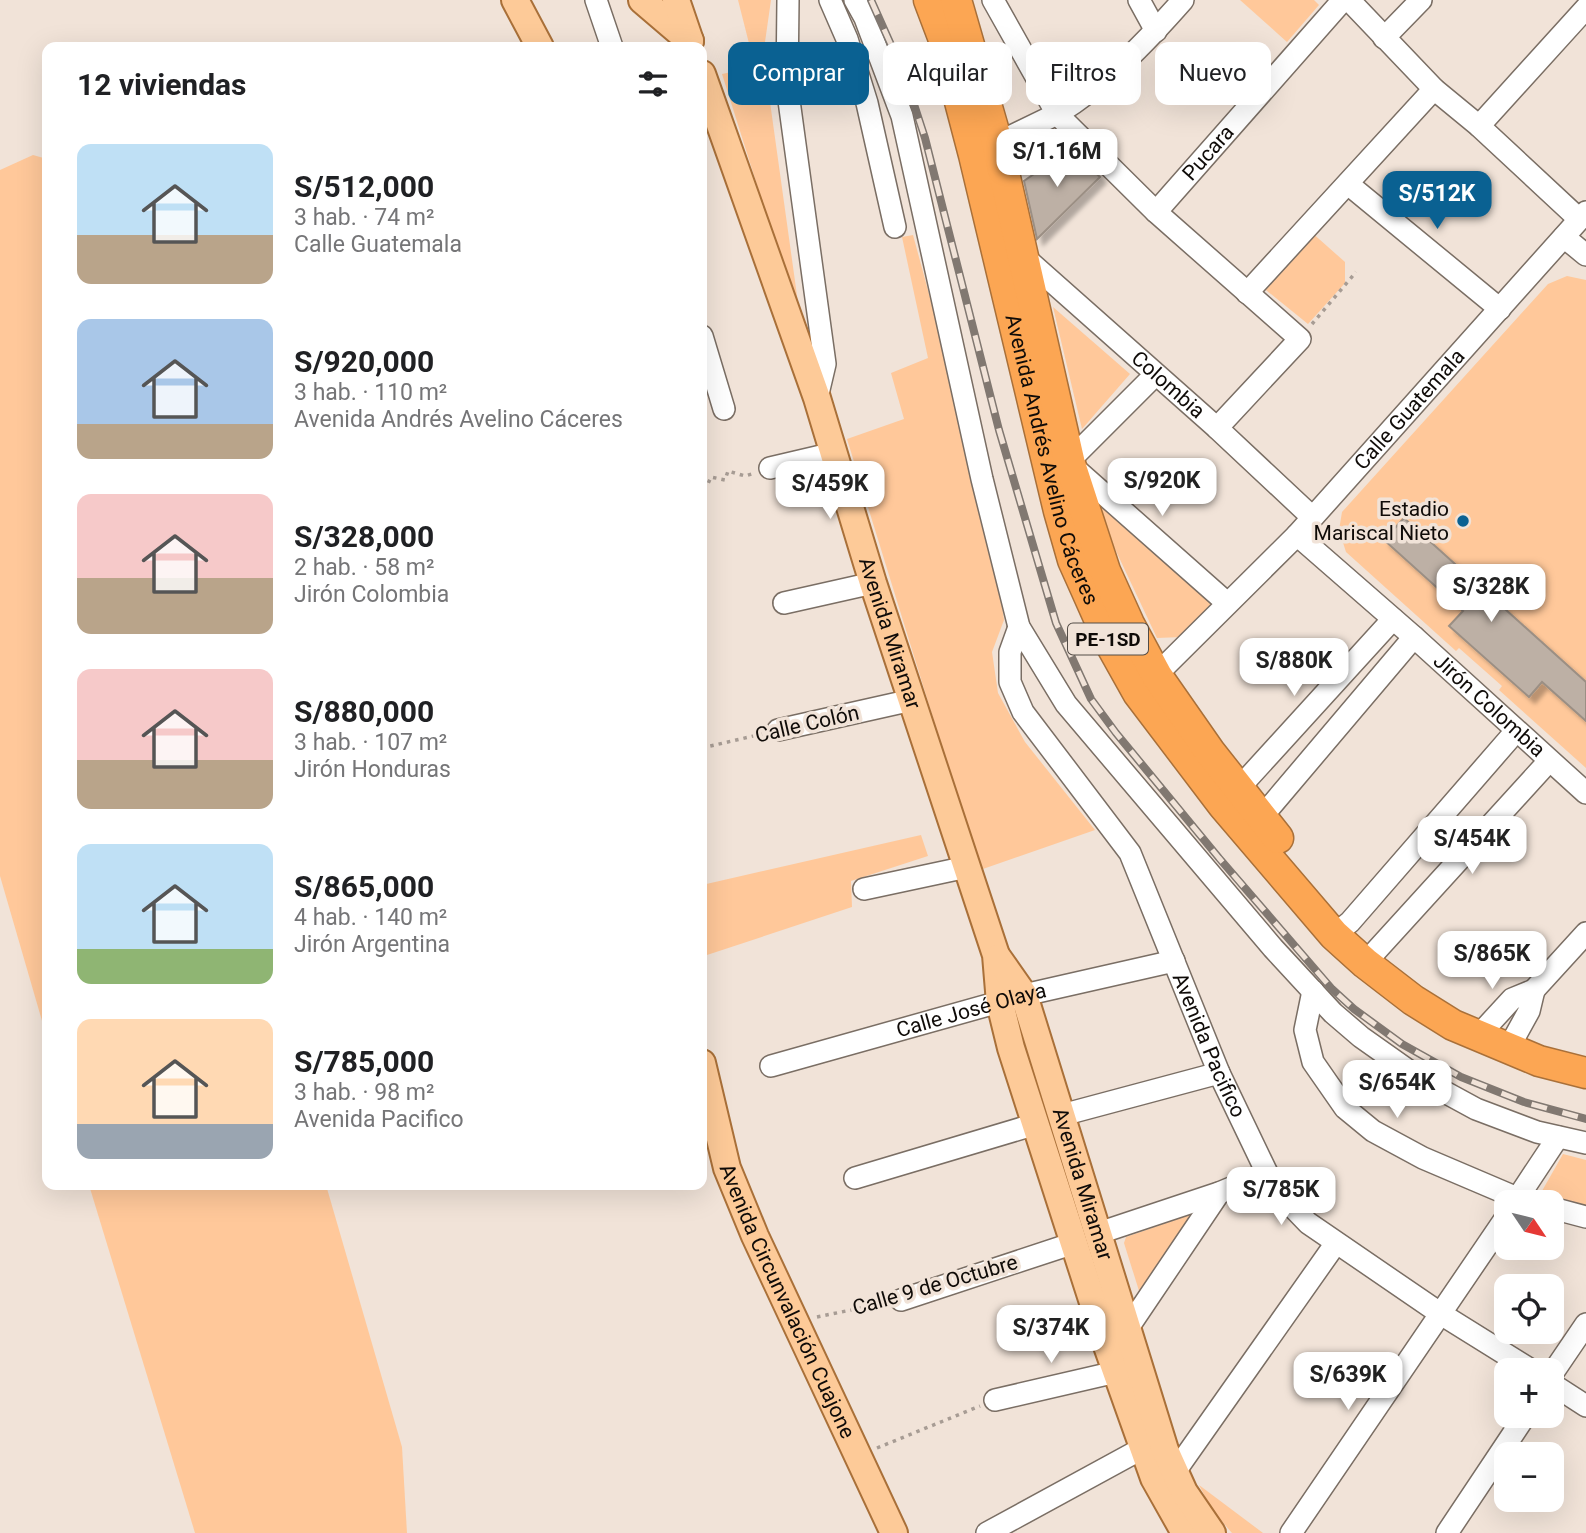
<!DOCTYPE html>
<html lang="es">
<meta charset="utf-8">
<style>
:root{--surface:#fff;--page:#f6f6f6;--text:#202124;--muted:#757577;--accent:#0a6192}
body{margin:0;font-family:Roboto,sans-serif;background:var(--page);color:var(--text);height:100vh;display:flex;flex-direction:column;font-size:26px;white-space:nowrap}
*{box-sizing:border-box;margin:0}
p{font-size:23px;color:var(--muted)}
.icon{flex:none;width:38px;height:38px;fill:none;stroke:currentColor;stroke-width:2;stroke-linecap:round;stroke-linejoin:round}
.map{position:relative;flex:1;overflow:hidden}
.drawer{position:absolute;left:42px;top:42px;width:665px;height:1148px;display:flex;flex-direction:column;background:var(--surface);border-radius:14px;box-shadow:0 7px 28px #0002}
.drawer>*{flex:none}
.banner{position:absolute;left:728px;top:42px;width:665px;height:63px;display:flex;gap:14px}
.needle{width:46px;rotate:125deg}
.buttons{position:absolute;left:1494px;top:1190px;display:grid;gap:14px}
.buttons a{display:grid;place-items:center;width:70px;height:70px;border-radius:14px;background:var(--surface);box-shadow:0 7px 28px #0002;font-size:35px}
.price{position:absolute;translate:-50% -60px;padding:0 16px;border-radius:14px;background:#fff;color:#222;font-size:23px;line-height:46px;filter:drop-shadow(0 2px 4px #0008)}
.price::after{content:'';position:absolute;left:50%;top:42px;width:21px;height:16px;margin-left:-10px;background:inherit;clip-path:polygon(0 0,100% 0,50% 100%)}
.price.active{background:var(--accent);color:#fff}
ul{padding:0;list-style:none}
li{display:flex;align-items:center;gap:21px;height:175px;padding:0 35px}
li span{display:grid;place-items:center;flex:none;width:196px;height:140px;border-radius:14px;color:#555}
li>.icon{margin-inline-start:auto}
span .icon{width:84px;height:84px;fill:#fffc;stroke-width:1}
li b{font-size:30px}
h2{display:flex;justify-content:space-between;align-items:center;height:84px;padding:0 35px;font-size:30px}
.pill{padding:0 24px;border-radius:14px;background:var(--surface);box-shadow:0 7px 28px #0002;font-size:24px;line-height:63px}
.pill.active{background:var(--accent);color:#fff}
.map>svg:first-child{display:block}
.green{fill:#ffc89a}
.building{fill:#bdb0a5;stroke:#9b8f84;stroke-width:2;filter:url(#shadow)}
.lines{fill:none;stroke-linecap:round;stroke-linejoin:round}
.minor-casing{stroke:#7a6e64;stroke-width:24}
.major-casing{stroke:#a97039;stroke-width:30}
.highway-casing{stroke:#a97039;stroke-width:33}
.path{stroke:#a79c94;stroke-width:3.5;stroke-dasharray:3.5 5;stroke-linecap:butt}
.minor{stroke:#fff;stroke-width:21}
.major{stroke:#fdca98;stroke-width:26}
.highway{stroke:#fca653;stroke-width:30}
.rail-casing{stroke:#817871;stroke-width:8}
.rail{stroke:#f1e3d8;stroke-width:5;stroke-dasharray:16;stroke-linecap:butt}
.poi-dot{fill:#0a6192;stroke:#f1e3d8;stroke-width:2.5}
.labels{text-anchor:middle;stroke-width:7;stroke-linejoin:round;paint-order:stroke}
.shield{fill:#f1e3d8;stroke:#534c46;stroke-width:2}
.shield-label{font-size:19px;font-weight:bold;fill:#0f0b08}
.street-label{font-size:21px;fill:#0f0b08;stroke:#f1e3d8}
.poi-label{font-size:21px;fill:#0f0b08;stroke:#f1e3d8;text-anchor:end}
</style>
<div class="map">
<svg width="1586" height="1533" viewBox="0 0 1586 1533">
<defs>
<filter id="shadow"><feDropShadow dx="6" dy="6" stdDeviation="2" flood-color="#0004"/></filter>
</defs>
<rect width="100%" height="100%" fill="#f1e3d8"/>
<g class="green">
<path d="M738,0h33l-6,42 5,60 31,222 -79,-250 33,-7z"/>
<path d="M1240,0h74l5,5 -32,37z"/>
<path d="M33,155l14,4v879l-47,-162v-706z"/>
<path d="M1310,231l35,31v21l-37,41 -47,-38z"/>
<path d="M913,235l32,118 54,232 5,35 -12,32 6,41 27,49 70,88 -115,40 -133,-431 57,-20 -13,-46 37,-15 -26,-121z"/>
<path d="M1567,276l19,4v488l-87,-78 3,-4 -43,-38 -3,3 -110,-99 -7,-22 3,-18 206,-228z"/>
<path d="M1053,307l77,67 -48,55z"/>
<path d="M1101,506l111,97 -30,34 -25,1 -50,-106z"/>
<path d="M921,835l7,21 -77,25 1,26 -145,48 -5,-23v-47z"/>
<path d="M1563,1154l23,6v51l-48,-13z"/>
<path d="M89,1185h237l76,262 5,86h-212z"/>
<path d="M1192,1214l-52,80 -16,-51 2,-6z"/>
<path d="M1199,1485l64,48h-31l-20,-23z"/>
</g>
<g class="building">
<path d="M1070,149l30,28 -63,62 -13,-58z"/>
<path d="M1404,518l182,164v39l-44,-39 -13,15 -80,-71 14,-15 -79,-71z"/>
</g>
<g class="lines">
<g class="minor-casing">
<g id="minor">
<path d="M596,0l16,47"/>
<path d="M788,0l-1,86 38,278 -8,34"/>
<path d="M830,0l17,39 20,64 28,124"/>
<path d="M855,0l10,18 37,98 80,363 37,148 47,77 207,244 60,65 28,24 58,41 57,31 61,23 49,11"/>
<path d="M993,0l64,114c48,-29 89,-72 126,-114"/>
<path d="M1139,0l17,31"/>
<path d="M1349,0l85,89 45,37 100,93"/>
<path d="M1384,38l37,-38"/>
<path d="M1479,126l107,-118"/>
<path d="M987,148l70,-34 99,98 144,127 -83,89"/>
<path d="M1348,184l152,125"/>
<path id="s1" d="M1156,212l187,-212"/>
<path d="M1564,237l22,18"/>
<path id="s2" d="M1023,256l194,172 95,89"/>
<path d="M1247,293l187,-204"/>
<path d="M702,336l22,73"/>
<path d="M1069,461l86,-86"/>
<path d="M1071,465l156,138"/>
<path d="M770,468l64,-15"/>
<path id="s3" d="M1297,535l117,102 172,156"/>
<path d="M784,603l89,-20"/>
<path id="s4" d="M1019,627l-9,25v30l13,30 107,141 89,220 48,100 15,23 26,27 133,91 90,56"/>
<path id="s5" d="M1147,684l150,-149 289,-323"/>
<path d="M778,730l134,-30"/>
<path d="M1229,799l164,-180"/>
<path d="M1254,826l160,-189"/>
<path d="M864,889l103,-22"/>
<path d="M1334,935l16,-13 166,-191"/>
<path d="M1365,963l184,-202"/>
<path d="M1313,991l-8,39 8,32 32,46 28,23 50,27 94,40 15,4"/>
<path d="M1479,1035l33,-36 22,-9 52,-57"/>
<path d="M1508,1049l21,-38 5,-21"/>
<path id="s6" d="M771,1066l253,-71 150,-34"/>
<path d="M1062,1115l157,-42"/>
<path d="M855,1178l181,-54"/>
<path d="M1515,1202l43,-65"/>
<path d="M1552,1208l34,9"/>
<path d="M1099,1233l120,-40 48,-20"/>
<path d="M901,1300l173,-57"/>
<path d="M1128,1328l91,-135"/>
<path d="M1552,1374l34,-50"/>
<path d="M1552,1384l34,22"/>
<path d="M995,1400l121,-28"/>
<path d="M1174,1473l162,-230"/>
<path d="M987,1533l156,-85"/>
<path d="M1291,1533l216,-317"/>
<path d="M1447,1533l78,-117"/>
</g>
</g>
<g class="major-casing">
<g id="major">
<path d="M515,0l25,47"/>
<path d="M642,0l48,41"/>
<path d="M676,0l14,41"/>
<path id="s7" d="M702,74l115,324 56,185 123,372 4,48 11,45 96,298 47,132 31,55"/>
<path id="s8" d="M998,958l26,37 141,455 19,42 28,41"/>
<path id="s9" d="M702,1063l25,105 28,68 139,297"/>
</g>
</g>
<g class="highway-casing">
<g id="highway">
<path id="s10" d="M929,0l14,37 31,118 85,356 14,49 13,29 24,54 28,50 85,112 111,130 31,28 48,37 40,25 86,36 47,12"/>
<path d="M956,0l41,142 73,322 35,107 24,53 28,52 53,76 68,86"/>
</g>
</g>
<g class="path">
<path d="M1312,324l44,-52"/>
<path d="M702,485l5,1 4,-9 14,3 3,-9 17,5 10,-3"/>
<path d="M702,748l60,-14"/>
<path d="M817,1317l68,-14"/>
<path d="M877,1448l103,-42"/>
</g>
<use href="#minor" class="minor"/>
<use href="#major" class="major"/>
<use href="#highway" class="highway"/>
<g class="rail-casing">
<path id="rail" d="M871,0l33,74 21,64 74,292 57,193 35,76 25,34 103,125 113,131 22,20 48,35 59,33 63,25 62,17"/>
</g>
<use href="#rail" class="rail"/>
</g>
<circle class="poi-dot" cx="1463" cy="521" r="7"/>
<g class="labels">
<rect class="shield" x="1068" y="623.5" width="80" height="31" rx="5"/>
<g class="shield-label">
<text x="1108" y="646">PE-1SD</text>
</g>
<g class="street-label">
<text dy="7" stroke="none"><textPath href="#s1" startOffset="79">Pucara</textPath></text>
<text dy="7" stroke="none"><textPath href="#s2" startOffset="194">Colombia</textPath></text>
<text dy="7" stroke="none"><textPath href="#s5" startOffset="380">Calle Guatemala</textPath></text>
<text dy="7" stroke="none"><textPath href="#s10" startOffset="476">Avenida Andrés Avelino Cáceres</textPath></text>
<text dy="7" stroke="none"><textPath href="#s7" startOffset="590">Avenida Miramar</textPath></text>
<text dy="7" stroke="none"><textPath href="#s3" startOffset="257">Jirón Colombia</textPath></text>
<text transform="translate(807 724) rotate(-13)" y="7">Calle Colón</text>
<text dy="7" stroke="none"><textPath href="#s6" startOffset="208">Calle José Olaya</textPath></text>
<text dy="7" stroke="none"><textPath href="#s4" startOffset="474">Avenida Pacifico</textPath></text>
<text dy="7" stroke="none"><textPath href="#s8" startOffset="243">Avenida Miramar</textPath></text>
<text transform="translate(935 1285) rotate(-16)" y="7">Calle 9 de Octubre</text>
<text dy="7" stroke="none"><textPath href="#s9" startOffset="254">Avenida Circunvalación Cuajone</textPath></text>
</g>
<g class="poi-label">
<text x="1449" y="516">Estadio<tspan x="1449" dy="24">Mariscal Nieto</tspan></text>
</g>
</g>
</svg>
<div class="buttons">
<a><svg class="needle" viewBox="-14 -14 28 28"><path d="M0-13l5 13h-10z" fill="#e53935"/><path d="M0 13l5-13h-10z" fill="#757577"/></svg></a>
<a><svg class="icon" aria-label="locate" viewBox="0 0 24 24"><circle cx="12" cy="12" r="6"/><path d="M12 2v4M12 18v4M2 12h4M18 12h4"/></svg></a>
<a>+</a>
<a>−</a>
</div>
<b class="price" style="left:1057px;top:189px">S/1.16M</b>
<b class="price active" style="left:1437px;top:231px">S/512K</b>
<b class="price" style="left:1162px;top:518px">S/920K</b>
<b class="price" style="left:830px;top:521px">S/459K</b>
<b class="price" style="left:1491px;top:624px">S/328K</b>
<b class="price" style="left:1294px;top:698px">S/880K</b>
<b class="price" style="left:1472px;top:876px">S/454K</b>
<b class="price" style="left:1492px;top:991px">S/865K</b>
<b class="price" style="left:1397px;top:1120px">S/654K</b>
<b class="price" style="left:1281px;top:1227px">S/785K</b>
<b class="price" style="left:1051px;top:1365px">S/374K</b>
<b class="price" style="left:1348px;top:1412px">S/639K</b>
<div class="banner">
<a class="pill active">Comprar</a>
<a class="pill">Alquilar</a>
<a class="pill">Filtros</a>
<a class="pill">Nuevo</a>
</div>
<section class="drawer">
<h2>12 viviendas<svg class="icon" aria-label="filters" viewBox="0 0 24 24"><path d="M4 7h16M4 17h16"/><circle cx="9" cy="7" r="2"/><circle cx="15" cy="17" r="2"/></svg></h2>
<ul>
<li><span style="background:linear-gradient(#bfe0f5 65%,#b9a48a 0)"><svg class="icon" aria-label="home" viewBox="0 0 24 24"><path d="M3 11l9-7 9 7M6 9v11h12V9"/></svg></span><div><b>S/512,000</b><p>3 hab. · 74 m²</p><p>Calle Guatemala</p></div></li>
<li><span style="background:linear-gradient(#a9c7e8 75%,#b9a48a 0)"><svg class="icon" aria-label="home" viewBox="0 0 24 24"><path d="M3 11l9-7 9 7M6 9v11h12V9"/></svg></span><div><b>S/920,000</b><p>3 hab. · 110 m²</p><p>Avenida Andrés Avelino Cáceres</p></div></li>
<li><span style="background:linear-gradient(#f6c9c9 60%,#b9a48a 0)"><svg class="icon" aria-label="home" viewBox="0 0 24 24"><path d="M3 11l9-7 9 7M6 9v11h12V9"/></svg></span><div><b>S/328,000</b><p>2 hab. · 58 m²</p><p>Jirón Colombia</p></div></li>
<li><span style="background:linear-gradient(#f6c9c9 65%,#b9a48a 0)"><svg class="icon" aria-label="home" viewBox="0 0 24 24"><path d="M3 11l9-7 9 7M6 9v11h12V9"/></svg></span><div><b>S/880,000</b><p>3 hab. · 107 m²</p><p>Jirón Honduras</p></div></li>
<li><span style="background:linear-gradient(#bfe0f5 75%,#8fb573 0)"><svg class="icon" aria-label="home" viewBox="0 0 24 24"><path d="M3 11l9-7 9 7M6 9v11h12V9"/></svg></span><div><b>S/865,000</b><p>4 hab. · 140 m²</p><p>Jirón Argentina</p></div></li>
<li><span style="background:linear-gradient(#ffd9b3 75%,#9aa5b1 0)"><svg class="icon" aria-label="home" viewBox="0 0 24 24"><path d="M3 11l9-7 9 7M6 9v11h12V9"/></svg></span><div><b>S/785,000</b><p>3 hab. · 98 m²</p><p>Avenida Pacifico</p></div></li>
</ul>
</section>
</div>
